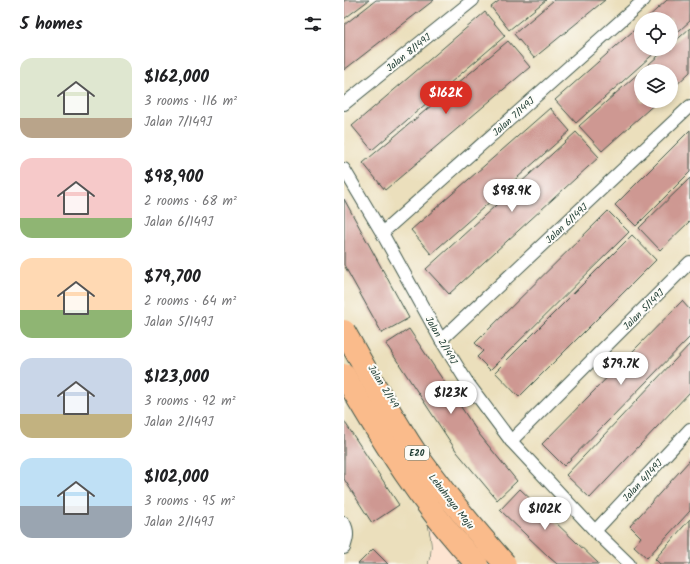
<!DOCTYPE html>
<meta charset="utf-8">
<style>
:root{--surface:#fff;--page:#f6f6f6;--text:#202124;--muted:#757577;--accent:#d93025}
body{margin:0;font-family:Kalam,sans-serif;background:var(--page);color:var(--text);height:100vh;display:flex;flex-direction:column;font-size:15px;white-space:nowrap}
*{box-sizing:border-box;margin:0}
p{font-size:13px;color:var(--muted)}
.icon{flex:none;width:22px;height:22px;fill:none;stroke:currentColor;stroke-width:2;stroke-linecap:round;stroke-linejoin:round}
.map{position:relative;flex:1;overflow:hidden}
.side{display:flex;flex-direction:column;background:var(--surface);width:344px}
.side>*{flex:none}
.buttons{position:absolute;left:290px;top:12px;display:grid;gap:8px}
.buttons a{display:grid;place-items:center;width:44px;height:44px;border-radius:50%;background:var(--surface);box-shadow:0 2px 6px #0003;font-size:20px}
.price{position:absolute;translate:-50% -34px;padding:0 9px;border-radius:14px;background:#fff;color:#222;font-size:13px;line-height:26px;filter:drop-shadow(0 1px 2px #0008)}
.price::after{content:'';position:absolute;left:50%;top:24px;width:12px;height:9px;margin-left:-6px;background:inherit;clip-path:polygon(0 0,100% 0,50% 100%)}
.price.on{background:var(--accent);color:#fff}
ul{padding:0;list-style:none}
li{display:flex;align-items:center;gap:12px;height:100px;padding:0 20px}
li span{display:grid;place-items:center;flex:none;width:112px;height:80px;border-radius:12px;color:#555}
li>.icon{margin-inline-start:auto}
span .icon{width:48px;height:48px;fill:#fffc;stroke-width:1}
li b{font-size:17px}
h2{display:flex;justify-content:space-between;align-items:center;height:48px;padding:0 20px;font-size:17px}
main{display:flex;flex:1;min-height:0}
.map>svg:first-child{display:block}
.building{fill:#ce9892}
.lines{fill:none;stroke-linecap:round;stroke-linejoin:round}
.minor-casing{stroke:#3e5548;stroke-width:14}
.secondary-casing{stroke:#3e5548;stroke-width:18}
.minor{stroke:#fff;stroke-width:12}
.secondary{stroke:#fde4d1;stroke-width:17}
.motorway-bridge-casing{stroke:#3e5548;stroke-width:24;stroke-linecap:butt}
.motorway-bridge{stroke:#fabb8b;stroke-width:22}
.labels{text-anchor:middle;stroke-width:4;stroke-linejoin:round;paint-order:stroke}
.shield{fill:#fdfcf7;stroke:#62766e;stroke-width:1}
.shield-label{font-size:9px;font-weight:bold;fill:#1f3d34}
.street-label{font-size:10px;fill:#1f3d34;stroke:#fdfcf7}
</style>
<main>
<section class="side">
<h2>5 homes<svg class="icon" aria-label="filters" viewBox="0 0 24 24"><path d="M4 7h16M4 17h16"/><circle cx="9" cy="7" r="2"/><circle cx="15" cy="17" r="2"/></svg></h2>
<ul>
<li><span style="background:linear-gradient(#dfe7d0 75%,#b9a48a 0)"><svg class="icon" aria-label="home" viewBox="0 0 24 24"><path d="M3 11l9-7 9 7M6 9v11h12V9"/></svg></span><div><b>$162,000</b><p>3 rooms · 116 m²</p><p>Jalan 7/149J</p></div></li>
<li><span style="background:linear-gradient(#f6c9c9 75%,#8fb573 0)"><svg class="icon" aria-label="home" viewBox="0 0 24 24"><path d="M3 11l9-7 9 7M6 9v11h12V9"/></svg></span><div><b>$98,900</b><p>2 rooms · 68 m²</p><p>Jalan 6/149J</p></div></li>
<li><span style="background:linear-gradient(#ffd9b3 65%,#8fb573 0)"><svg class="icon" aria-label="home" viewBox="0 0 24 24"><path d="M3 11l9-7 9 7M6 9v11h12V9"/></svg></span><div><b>$79,700</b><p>2 rooms · 64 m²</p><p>Jalan 5/149J</p></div></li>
<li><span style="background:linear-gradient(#c9d6e8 70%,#c2b280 0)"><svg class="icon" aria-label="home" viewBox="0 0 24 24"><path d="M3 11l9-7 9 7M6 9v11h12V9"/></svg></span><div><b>$123,000</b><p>3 rooms · 92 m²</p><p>Jalan 2/149J</p></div></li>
<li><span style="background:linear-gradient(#bfe0f5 60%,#9aa5b1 0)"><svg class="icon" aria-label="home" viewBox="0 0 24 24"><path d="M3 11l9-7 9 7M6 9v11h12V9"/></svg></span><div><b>$102,000</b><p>3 rooms · 95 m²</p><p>Jalan 2/149J</p></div></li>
</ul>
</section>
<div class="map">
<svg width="346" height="564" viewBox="0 0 346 564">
<rect width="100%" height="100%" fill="#fdfcf7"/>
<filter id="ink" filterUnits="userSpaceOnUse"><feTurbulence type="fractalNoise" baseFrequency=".025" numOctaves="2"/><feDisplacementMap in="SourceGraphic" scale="8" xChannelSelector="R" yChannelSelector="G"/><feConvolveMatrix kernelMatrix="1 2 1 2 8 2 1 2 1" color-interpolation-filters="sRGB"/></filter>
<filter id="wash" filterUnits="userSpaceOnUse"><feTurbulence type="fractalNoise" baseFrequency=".012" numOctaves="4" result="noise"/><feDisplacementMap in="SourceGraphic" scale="16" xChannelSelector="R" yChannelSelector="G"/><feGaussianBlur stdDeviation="0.9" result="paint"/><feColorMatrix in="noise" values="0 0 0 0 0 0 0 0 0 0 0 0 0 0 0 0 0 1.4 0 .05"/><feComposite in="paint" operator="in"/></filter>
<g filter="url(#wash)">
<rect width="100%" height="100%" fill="#ebdfbc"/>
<g id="blocks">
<g class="building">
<path d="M0,0h25l-25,19z"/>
<path d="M32,0h58l-90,70v-45z"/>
<path d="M156,0h46l-37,30 -18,-23z"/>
<path d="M210,0h51l-71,58 -20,-24z"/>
<path d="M323,0h23v21l-19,17v-19h-25z"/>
<path d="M141,12l20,24 -133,114 -20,-24z"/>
<path d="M297,24v25h18l-83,74 -21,-23z"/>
<path d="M346,28v44l-19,18v-19h-30l25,-22h5v-4z"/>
<path d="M164,41l22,26 -145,123 -22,-27z"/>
<path d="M297,71v30h17l-56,50 -23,-25z"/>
<path d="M206,108l20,23 -139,123 -20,-24z"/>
<path d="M346,130v42l-54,54 -21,-21z"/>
<path d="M232,132l23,25 -150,137 -23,-25z"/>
<path d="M346,178v43l-30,29 -21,-22z"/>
<path d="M0,199l65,119 -27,15 -38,-68z"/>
<path d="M264,211l21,21 -139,138 -13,-13 6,-6 -8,-8z"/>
<path d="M288,235l24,25 -137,137 -24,-25z"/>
<path d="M338,301l8,9v27l-126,129 -22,-22z"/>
<path d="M65,329l70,105 38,47 -20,19 -40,-48 -71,-108z"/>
<path d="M346,344v48l-100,106 -24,-23z"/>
<path d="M0,421l55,84 -27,18 -28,-44z"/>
<path d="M346,460v51l-43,47 -13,-12 7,-9 -11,-11z"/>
<path d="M176,489l33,31 46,44h-42l-7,-6 -50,-48z"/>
<path d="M346,519v45h-30l-5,-5z"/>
<path d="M29,549l15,15h-30z"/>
</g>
</g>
</g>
<g filter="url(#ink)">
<use href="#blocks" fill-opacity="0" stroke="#3e5548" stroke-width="1"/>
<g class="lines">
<g class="minor-casing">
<g id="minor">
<path d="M0,104l129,-104"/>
<path d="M0,169l38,64 59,107 26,42 44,59 84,90 34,33"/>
<path d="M38,233l262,-233"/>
<path d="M97,340l249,-234"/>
<path d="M167,441l179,-179"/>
<path d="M0,523c5,9 3,16 0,25"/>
<path d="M251,531l95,-102"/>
</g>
</g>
<g class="secondary-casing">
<g id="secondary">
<path d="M93,564c5,-13 3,-25 0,-39"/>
<path d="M101,564l27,-24"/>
</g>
</g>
<use href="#minor" class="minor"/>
<use href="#secondary" class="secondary"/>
<g class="motorway-bridge-casing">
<g id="motorway-bridge">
<path d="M0,331c25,44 49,89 78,131 26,36 54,69 83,102"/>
<path d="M0,375c38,66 80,133 133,189"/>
</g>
</g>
<use href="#motorway-bridge" class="motorway-bridge"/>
</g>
</g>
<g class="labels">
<rect class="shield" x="61" y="446" width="24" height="14" rx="3"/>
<g class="shield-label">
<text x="73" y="456">E20</text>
</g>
<g class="street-label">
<text transform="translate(64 52) rotate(-39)" y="4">Jalan 8/149J</text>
<text transform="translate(169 116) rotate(-42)" y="4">Jalan 7/149J</text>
<text transform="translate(222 223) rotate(-43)" y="4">Jalan 6/149J</text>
<text transform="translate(299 309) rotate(-45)" y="4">Jalan 5/149J</text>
<text transform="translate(98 340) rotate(60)" y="4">Jalan 2/149J</text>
<text transform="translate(40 386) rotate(58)" y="4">Jalan 2/149</text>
<text transform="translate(298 480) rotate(-47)" y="4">Jalan 4/149J</text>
<text transform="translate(108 501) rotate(52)" y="4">Lebuhraya Maju</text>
</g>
</g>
</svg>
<div class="buttons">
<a><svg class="icon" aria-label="locate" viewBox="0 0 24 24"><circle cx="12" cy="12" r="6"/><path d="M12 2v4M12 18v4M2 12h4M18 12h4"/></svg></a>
<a><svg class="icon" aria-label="layers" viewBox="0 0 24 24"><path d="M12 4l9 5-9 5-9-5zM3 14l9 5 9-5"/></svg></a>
</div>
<b class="price on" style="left:102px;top:115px">$162K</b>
<b class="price" style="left:168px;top:213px">$98.9K</b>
<b class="price" style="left:277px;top:386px">$79.7K</b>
<b class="price" style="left:107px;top:415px">$123K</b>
<b class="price" style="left:201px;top:531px">$102K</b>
</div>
</main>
